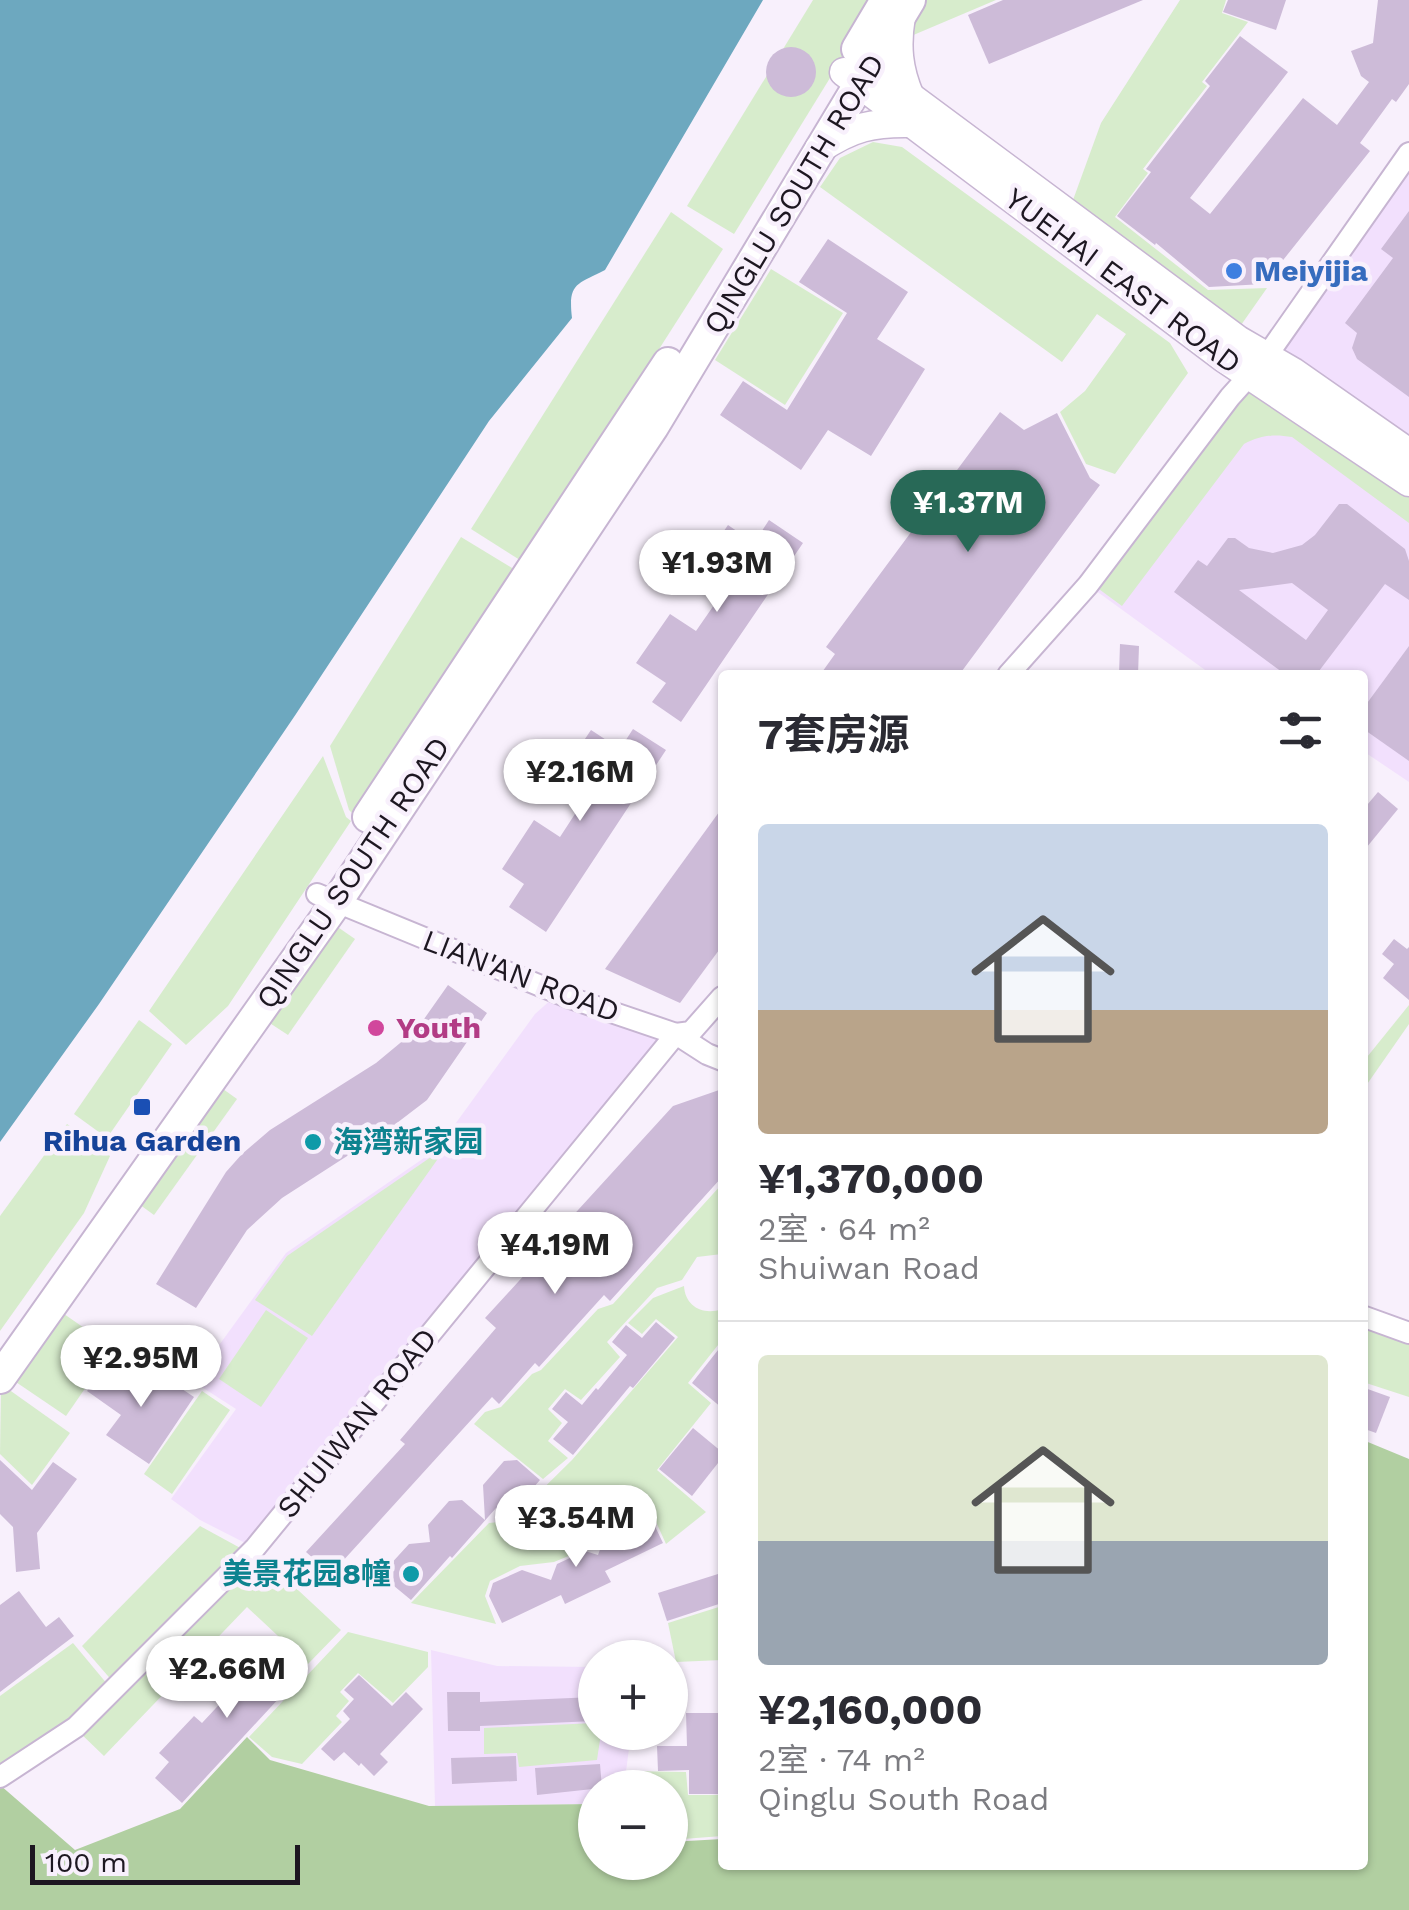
<!DOCTYPE html>
<html lang="zh">
<meta charset="utf-8">
<style>
:root{--surface:#fff;--page:#f7f7f7;--text:#2b2b33;--muted:#7c7c81;--line:#e1e1e2;--accent:#286957}
body{margin:0;font-family:"Work Sans","Noto Sans SC",sans-serif;background:var(--page);color:var(--text);height:100vh;display:flex;flex-direction:column;font-size:38px;white-space:nowrap}
*{box-sizing:border-box;margin:0}
p{font-size:32px;color:var(--muted)}
.icon{flex:none;width:55px;height:55px;fill:none;stroke:currentColor;stroke-width:2;stroke-linecap:round;stroke-linejoin:round}
.map{position:relative;flex:1;overflow:hidden}
.drawer{position:absolute;left:718px;top:670px;width:650px;height:1200px;display:flex;flex-direction:column;background:var(--surface);border-radius:10px;box-shadow:0 2px 8px #0004}
.drawer>*{flex:none}
.tools{position:absolute;left:578px;top:1640px;display:grid;gap:20px}
.tools a{display:grid;place-items:center;width:110px;height:110px;border-radius:50%;background:var(--surface);box-shadow:0 2px 8px #0004;font-size:50px}
.scale{position:absolute;left:30px;bottom:25px;width:270px;box-sizing:border-box;padding-left:10px;border:5px solid #1d1721;border-top:0;font-size:28px;line-height:35px;white-space:nowrap;color:#1d1721;-webkit-text-stroke:8px #f8f0fc;paint-order:stroke}
.price{position:absolute;translate:-50% -85px;padding:0 22px;border-radius:35px;background:#fff;color:#222;font-size:32px;line-height:65px;filter:drop-shadow(0 2px 5px #0008)}
.price::after{content:'';position:absolute;left:50%;top:60px;width:30px;height:22px;margin-left:-15px;background:inherit;clip-path:polygon(0 0,100% 0,50% 100%)}
.price.on{background:var(--accent);color:#fff}
ul{padding:0;list-style:none}
li{display:grid;align-content:center;gap:20px;height:530px;padding:0 40px}
li+li{border-top:2px solid var(--line)}
li span{display:grid;place-items:center;height:310px;border-radius:10px;color:#555}
li>.icon{margin-inline-start:auto}
span .icon{width:180px;height:180px;fill:#fffc;stroke-width:1}
li b{font-size:42px}
h2{display:flex;justify-content:space-between;align-items:center;height:120px;padding:0 40px;font-size:42px}
.map>svg:first-child{display:block}
.built{fill:#f2e0fd}
.green{fill:#d7eccc}
.forest{fill:#b1cfa1}
.water{fill:#6da8bf}
.building{fill:#cdbbd8;fill-rule:evenodd}
.lines{fill:none;stroke-linecap:round;stroke-linejoin:round}
.minor-casing{stroke:#c7b5d2;stroke-width:24}
.major-casing{stroke:#c7b5d2;stroke-width:31}
.highway-casing{stroke:#c7b5d2;stroke-width:34}
.minor{stroke:#fff;stroke-width:20}
.major{stroke:#fff;stroke-width:28}
.highway{stroke:#fff;stroke-width:30}
.shop-dot{fill:#3f7fe0;stroke:#f8f0fc;stroke-width:4}
.hotel-dot{fill:#d1479c;stroke:#f8f0fc;stroke-width:4}
.transit-dot{fill:#1a4fb4;stroke:#f8f0fc;stroke-width:4}
.culture-dot{fill:#0f9aa8;stroke:#f8f0fc;stroke-width:4}
.labels{text-anchor:middle;stroke-width:9;stroke-linejoin:round;paint-order:stroke}
.street-label{font-size:30px;fill:#1d1721;stroke:#f8f0fc}
.shop-label{font-size:30px;font-weight:bold;fill:#366cbe;stroke:#f8f0fc;text-anchor:start}
.hotel-label{font-size:30px;font-weight:bold;fill:#b23c85;stroke:#f8f0fc;text-anchor:start}
.transit-label{font-size:30px;font-weight:bold;fill:#164399;stroke:#f8f0fc}
.culture-label{font-size:30px;font-weight:bold;fill:#0d838f;stroke:#f8f0fc;text-anchor:start}
</style>
<div class="map">
<svg width="1409" height="1910" viewBox="0 0 1409 1910">
<rect width="100%" height="100%" fill="#f8f0fc"/>
<g class="built">
<path d="M1409,166v286l-142,-95z"/>
<path d="M1225,402l184,80v300l-46,-31 -1,-76h-150l-124,-90z"/>
<path d="M553,998l128,45 -426,505 -55,-28 -29,-21 65,-90 -39,-25 20,-36 69,-95 151,-104 98,-135z"/>
<path d="M431,1650l66,16 98,1v65l36,1 -7,54 -29,1v16l-160,2z"/>
</g>
<g class="green">
<path d="M813,0h65l-144,234 -47,-28z"/>
<path d="M917,0h79l-92,39z"/>
<path d="M1180,0h46l-4,13 26,9 -46,60 5,4 -64,83 5,4 -33,44 93,73 59,-2 -33,47 -165,-124 32,-88z"/>
<path d="M873,142l29,5 268,196 18,30 -73,101 -29,-10 -26,-52 25,-21 41,-57 -29,-20 -35,48 -242,-175 20,-29z"/>
<path d="M671,212l52,37 -200,313 -52,-33z"/>
<path d="M771,269l72,44 -58,92 -70,-45z"/>
<path d="M1251,381l158,105v37l-117,-86c-18,-3 -31,-2 -48,7l-122,162 -30,-22z"/>
<path d="M461,537l56,34 -164,243 -4,-4 -19,-64z"/>
<path d="M323,756l23,61 5,4 -123,185 -42,39 -37,-34z"/>
<path d="M329,921l26,18 -67,96 -26,-17z"/>
<path d="M1409,1005v19l-46,66v-28z"/>
<path d="M139,1020l33,24 -65,94 -33,-24z"/>
<path d="M216,1084l21,15 -83,116 -22,-16z"/>
<path d="M67,1124l43,32 -26,57 -84,118v-115z"/>
<path d="M447,1146l-135,190 -57,-36 32,-44z"/>
<path d="M722,1184v70l-25,3 -15,23 -25,8 -50,54 13,15 -39,43 -16,-11 -17,20 14,14 -14,18 20,17 -25,21 -69,-55 11,-12 16,-5 31,-33 9,-4 57,-61 15,-5z"/>
<path d="M684,1286c1,20 19,30 38,23v31l-34,43 23,20 -54,67 49,42 -40,32 -14,-31 -13,-4 -33,15 -6,19 -46,19 -34,4 -30,15 -5,15 11,28 -85,-21 78,-80 21,-2 62,-61 106,-123 -22,-18 -14,15 -14,-11 25,-25z"/>
<path d="M54,1307l59,41 -47,68 -59,-40z"/>
<path d="M266,1310l42,28 -47,69 -42,-28z"/>
<path d="M1368,1326l41,14v57l-46,-15 -1,-40z"/>
<path d="M1,1384l69,49 -38,52 -32,-31z"/>
<path d="M202,1391l28,19 -58,84 -28,-20z"/>
<path d="M200,1526l44,24 -130,133 -32,-37z"/>
<path d="M255,1550l86,80 -33,34 -61,-57 -143,149 -26,-25z"/>
<path d="M722,1606v54l-46,2 -8,-39z"/>
<path d="M348,1632l80,20v15l-35,36 -35,-30 -18,19 9,9 -13,15 6,6 -40,42 -30,-7 -23,-20z"/>
<path d="M73,1643l35,42 -36,40 -72,45v-74z"/>
<path d="M595,1723v9l6,1 -4,27 -78,7 -2,-14 -33,1v-26z"/>
<path d="M628,1771l58,1 2,23h34v41l-52,4v-52l-44,-1z"/>
</g>
<path class="forest" d="M1363,1440l46,19v451h-1409v-125l75,65 105,-41 67,-72 23,23 159,46 166,-2v58h75v-20l52,-3v26h640z"/>
<path class="water" d="M0,0h763l-158,270c-29,15 -37,13 -33,48l-83,103 -193,293 -197,290 -99,138z"/>
<g class="building">
<path d="M1003,0h140l-154,64 -21,-49z"/>
<path d="M1228,0h58l-10,30 -53,-18z"/>
<path d="M1378,0h31v84l-13,18 -4,-3 -32,44 10,8 -106,133 -55,3 -53,-44 -1,2 -38,-29 34,-44 -5,-3 64,-83 -5,-5 35,-45 48,36 -98,126 20,16 93,-116 34,27 32,-43 -8,-6 -10,-25 22,-8z"/>
<circle cx="791" cy="72" r="25"/>
<path d="M1409,211v186l-52,-38 -5,-11 5,-15 -12,-10 48,-65 -12,-9z"/>
<path d="M828,239l80,53 -31,47 48,30 -54,87 -43,-26 -27,40 -81,-55 23,-34 44,29 60,-97 -48,-31z"/>
<path d="M1000,412l24,18 33,-17 33,65 10,7 -141,190h-139l15,-21 -9,-7z"/>
<path d="M1339,504h8l58,45 4,12v39l-24,-16 -69,91h-30l-112,-83 24,-32 9,6 21,-28h7l14,10 24,5 29,-8 13,-10zM1292,583l36,27 -22,30 -67,-50z"/>
<path d="M769,520l34,23 -122,179 -29,-20 14,-19 -30,-20 34,-49 26,17 27,-39 -28,-19 33,-48 26,18z"/>
<path d="M1120,644l19,2 -1,29h-19z"/>
<path d="M1409,646v115l-47,-33v-18z"/>
<path d="M633,729l33,21 -120,182 -37,-25 15,-23 -22,-15 32,-49 26,17 26,-40 -28,-18 33,-49 29,19z"/>
<path d="M1378,792l20,17 -36,44v-42z"/>
<path d="M722,808v138l-42,57 -75,-34z"/>
<path d="M1394,939l13,10 2,-2v53l-26,-22 11,-14 -12,-10z"/>
<path d="M448,985l39,28 -60,87 -38,29 -107,69 -35,32 -51,78 -40,-24 70,-112 16,-18 28,-24 106,-67 41,-34z"/>
<path d="M722,1089v88l-112,124 -6,-6 -65,72 -4,-4 -36,41 -7,-7 -161,177 -25,-22 99,-108 -5,-4 96,-112 -11,-10 65,-71 -3,-3 126,-138z"/>
<path d="M656,1322l19,16 -42,50 -3,-2 -57,69 -20,-16 15,-17 -16,-13 14,-17 16,13 14,-17 2,2 29,-35 -15,-13 14,-17 16,13z"/>
<path d="M722,1345v63l-30,-25z"/>
<path d="M107,1364l30,24 15,-19 42,28 -45,67 -43,-29 15,-20 -34,-24z"/>
<path d="M1362,1387l28,10 -14,36 -14,-5z"/>
<path d="M693,1428l29,24v6l-30,38 -33,-27z"/>
<path d="M0,1460l32,30 21,-28 24,17 -40,54 3,36 -24,3 -3,-45 -13,-13z"/>
<path d="M517,1460l23,20 -33,38 -11,-10 -44,50 -2,-2 -39,44 -23,-19v-14l21,-23 21,-2 -2,-17 21,-24 13,-1 23,20 -2,-35 21,-24z"/>
<path d="M638,1512l12,4 13,27 -58,28 6,11 -46,22 -4,-9 -59,28 -13,-27 4,-13 29,-13 29,10 6,-16 28,-13 13,4 11,-30z"/>
<path d="M718,1574l4,12v17l-55,18 -9,-28z"/>
<path d="M19,1591l27,36 13,-10 15,19 -74,56v-87z"/>
<path d="M282,1645l25,23 -125,135 -27,-25 14,-16 -10,-9 35,-37 8,7 27,-29 -8,-7 33,-35 11,11z"/>
<path d="M359,1675l33,31 14,-14 17,17 -43,45 8,8 -14,14 -13,-13 -2,3 -15,-14 -10,9 -13,-12 29,-30 -7,-8 11,-12 -10,-9z"/>
<path d="M447,1692h33v10l114,-5 1,24 -115,5v5h-32z"/>
<path d="M686,1713h36v81h-33v-24l-31,1 -1,-25h30z"/>
<path d="M516,1756l1,25 -65,3 -1,-26z"/>
<path d="M600,1764l2,24 -65,7 -2,-27z"/>
</g>
<g class="lines">
<g class="minor-casing">
<g id="minor">
<path d="M1008,675l80,-90 142,-188 36,-40 143,-204"/>
<path d="M317,894l253,104 106,36 31,20 15,6"/>
<path d="M1362,1316l47,17"/>
<path d="M0,1777l76,-50 179,-179 421,-514 15,-2 31,-35"/>
</g>
</g>
<g class="major-casing">
<g id="major">
<path d="M901,16c-5,30 -3,53 9,81"/>
<path d="M866,64l372,276 55,32 116,81"/>
<path d="M844,72l380,286 185,124"/>
<path d="M819,149c33,-22 54,-27 93,-26"/>
</g>
</g>
<g class="highway-casing">
<g id="highway">
<path d="M857,49l29,-49"/>
<path d="M368,817l300,-454"/>
<path d="M0,1378l336,-475 317,-476 257,-427"/>
</g>
</g>
<use href="#minor" class="minor"/>
<use href="#major" class="major"/>
<use href="#highway" class="highway"/>
</g>
<circle class="shop-dot" cx="1234" cy="271" r="10"/>
<circle class="hotel-dot" cx="376" cy="1028" r="10"/>
<rect class="transit-dot" x="132" y="1097" width="20" height="20" rx="5"/>
<g class="culture-dot">
<circle cx="313" cy="1142" r="10"/>
<circle cx="411" cy="1574" r="10"/>
</g>
<g class="labels">
<g class="street-label">
<text transform="translate(794 194) rotate(-59)" y="10">QINGLU SOUTH ROAD</text>
<text transform="translate(1123 281) rotate(37)" y="10">YUEHAI EAST ROAD</text>
<text transform="translate(353 873) rotate(-56)" y="10">QINGLU SOUTH ROAD</text>
<text transform="translate(521 976) rotate(21)" y="10">LIAN'AN ROAD</text>
<text transform="translate(357 1423) rotate(-51)" y="10">SHUIWAN ROAD</text>
</g>
<g class="shop-label">
<text x="1254" y="281">Meiyijia</text>
</g>
<g class="hotel-label">
<text x="396" y="1038">Youth</text>
</g>
<g class="transit-label">
<text x="142" y="1151">Rihua Garden</text>
</g>
<g class="culture-label">
<text x="333" y="1152">海湾新家园</text>
<text x="391" y="1584" text-anchor="end">美景花园8幢</text>
</g>
</g>
</svg>
<div class="tools">
<a>+</a>
<a>−</a>
</div>
<div class="scale">100 m</div>
<b class="price on" style="left:968px;top:555px">¥1.37M</b>
<b class="price" style="left:717px;top:615px">¥1.93M</b>
<b class="price" style="left:580px;top:824px">¥2.16M</b>
<b class="price" style="left:555px;top:1297px">¥4.19M</b>
<b class="price" style="left:141px;top:1410px">¥2.95M</b>
<b class="price" style="left:576px;top:1570px">¥3.54M</b>
<b class="price" style="left:227px;top:1721px">¥2.66M</b>
<section class="drawer">
<h2>7套房源<svg class="icon" aria-label="filters" viewBox="0 0 24 24"><path d="M4 7h16M4 17h16"/><circle cx="9" cy="7" r="2"/><circle cx="15" cy="17" r="2"/></svg></h2>
<ul>
<li><span style="background:linear-gradient(#c9d6e8 60%,#b9a48a 0)"><svg class="icon" aria-label="home" viewBox="0 0 24 24"><path d="M3 11l9-7 9 7M6 9v11h12V9"/></svg></span><div><b>¥1,370,000</b><p>2室 · 64 m²</p><p>Shuiwan Road</p></div></li>
<li><span style="background:linear-gradient(#dfe7d0 60%,#9aa5b1 0)"><svg class="icon" aria-label="home" viewBox="0 0 24 24"><path d="M3 11l9-7 9 7M6 9v11h12V9"/></svg></span><div><b>¥2,160,000</b><p>2室 · 74 m²</p><p>Qinglu South Road</p></div></li>
</ul>
</section>
</div>
